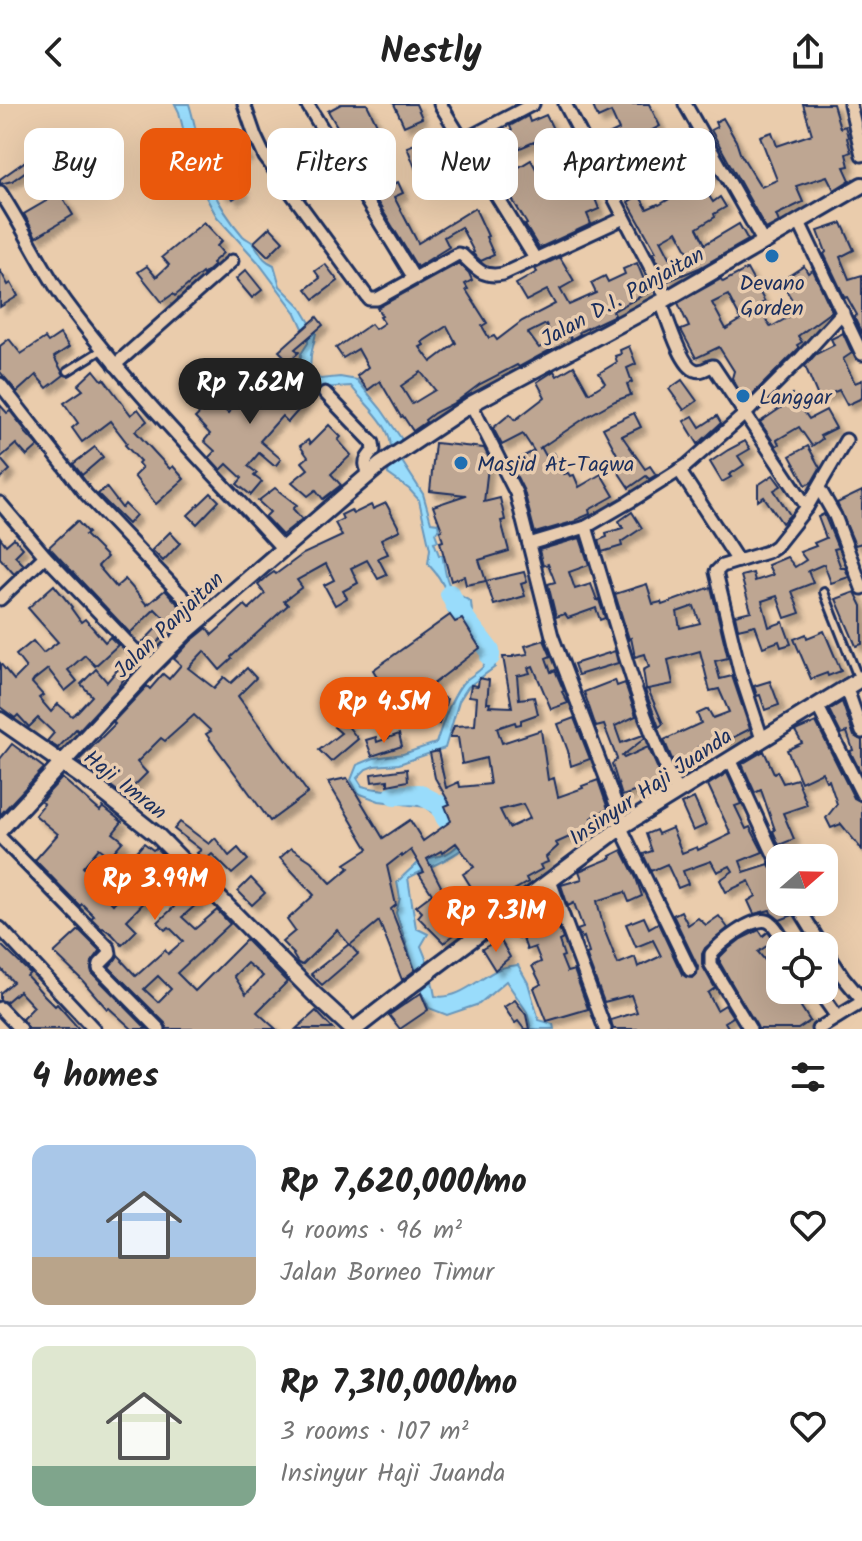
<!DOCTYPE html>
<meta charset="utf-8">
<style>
:root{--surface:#fff;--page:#f6f6f6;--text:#222;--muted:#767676;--line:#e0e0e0;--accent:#ea580c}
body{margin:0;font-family:Kalam,sans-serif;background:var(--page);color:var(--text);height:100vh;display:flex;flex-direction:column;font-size:30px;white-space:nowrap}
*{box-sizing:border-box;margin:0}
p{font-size:26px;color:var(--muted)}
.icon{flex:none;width:44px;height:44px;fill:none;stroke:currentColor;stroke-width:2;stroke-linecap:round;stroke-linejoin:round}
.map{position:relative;height:925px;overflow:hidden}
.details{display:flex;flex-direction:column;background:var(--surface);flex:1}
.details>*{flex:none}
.banner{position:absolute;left:24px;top:24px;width:814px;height:72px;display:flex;gap:16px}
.needle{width:52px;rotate:70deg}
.tools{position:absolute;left:766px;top:740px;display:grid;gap:16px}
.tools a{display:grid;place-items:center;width:72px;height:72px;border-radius:16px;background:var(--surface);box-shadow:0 8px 32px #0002;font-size:40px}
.price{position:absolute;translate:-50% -68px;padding:0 18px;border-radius:28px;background:var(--accent);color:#fff;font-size:26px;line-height:52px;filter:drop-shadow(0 2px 4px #0008)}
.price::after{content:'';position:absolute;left:50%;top:48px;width:24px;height:18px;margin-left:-12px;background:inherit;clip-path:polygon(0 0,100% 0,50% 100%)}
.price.on{background:#222;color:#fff}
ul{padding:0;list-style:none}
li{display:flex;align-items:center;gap:24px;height:200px;padding:0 32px}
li+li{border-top:2px solid var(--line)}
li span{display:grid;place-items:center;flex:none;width:224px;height:160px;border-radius:16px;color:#555}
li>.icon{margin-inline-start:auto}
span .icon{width:96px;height:96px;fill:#fffc;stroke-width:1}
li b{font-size:34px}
h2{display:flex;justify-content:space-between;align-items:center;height:96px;padding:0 32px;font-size:34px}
.tag{padding:0 28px;border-radius:16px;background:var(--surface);box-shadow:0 8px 32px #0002;font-size:28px;line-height:72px}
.tag.on{background:var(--accent);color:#fff}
header{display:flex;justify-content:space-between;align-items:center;height:104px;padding:0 32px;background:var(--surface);font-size:36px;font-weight:700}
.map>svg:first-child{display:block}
.water{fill:#99dcfb;stroke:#6797bc;stroke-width:2}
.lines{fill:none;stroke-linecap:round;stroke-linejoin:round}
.river{stroke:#99dcfb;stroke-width:20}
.building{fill:#bea692;stroke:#1b2f5e;stroke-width:2;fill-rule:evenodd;filter:url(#shadow)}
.service-casing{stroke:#1b2f5e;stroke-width:12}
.minor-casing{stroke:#1b2f5e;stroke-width:17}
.tertiary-casing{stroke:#1b2f5e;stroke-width:20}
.service{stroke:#e8ccaf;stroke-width:6}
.minor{stroke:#e8ccaf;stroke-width:11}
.tertiary{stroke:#e8ccaf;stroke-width:14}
.poi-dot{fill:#1f6fb2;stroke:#e8ccaf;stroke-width:3}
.labels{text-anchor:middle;stroke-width:7;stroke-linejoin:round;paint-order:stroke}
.poi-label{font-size:22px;fill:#1b2f5e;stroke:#e8ccaf;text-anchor:start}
.street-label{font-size:22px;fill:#1b2f5e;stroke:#e8ccaf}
</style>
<header><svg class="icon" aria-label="back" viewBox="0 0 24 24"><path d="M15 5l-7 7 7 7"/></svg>Nestly<svg class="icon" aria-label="share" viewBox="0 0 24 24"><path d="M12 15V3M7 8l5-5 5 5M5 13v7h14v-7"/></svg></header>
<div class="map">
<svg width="862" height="925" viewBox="0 0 862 925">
<defs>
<filter id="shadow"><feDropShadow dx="5.5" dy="5.5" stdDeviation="2" flood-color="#0004"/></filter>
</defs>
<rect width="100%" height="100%" fill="#eaccac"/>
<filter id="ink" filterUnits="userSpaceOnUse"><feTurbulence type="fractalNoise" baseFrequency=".0125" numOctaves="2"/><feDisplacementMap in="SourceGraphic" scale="16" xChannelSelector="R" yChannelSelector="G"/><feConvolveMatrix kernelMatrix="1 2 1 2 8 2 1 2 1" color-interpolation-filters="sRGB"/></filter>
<g filter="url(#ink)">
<g class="water">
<path d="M175,0h14c9,28 11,58 23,84 7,16 19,34 31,48 3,3 7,4 10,7 9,10 7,16 21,22l6,21 20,20 16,27 -5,22 -1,15 10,9 20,-2 17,3 24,29 20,29 2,25 20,31 8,28 7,1 1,7 -4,3 3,8 -4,1 5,13h3c3,11 3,27 11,35 5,6 12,7 18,12l1,10 -17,7 -4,-6h-2c-2,-7 -2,-13 -3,-20 -3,-12 -10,-20 -18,-29l2,-15 -11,-49 -10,-11 -21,-15c1,-9 3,-18 3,-27 -1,-24 -27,-43 -40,-61l-31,2 -10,-6 -11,-13 2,-15 7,-11v-4l-12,-26 -38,-51 -41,-45 -15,-27 -11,-29 -12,-49z"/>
<path d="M484,529l9,13 2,21 -27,20 -9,14 -14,47 -46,16 -25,2 -8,3 -9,9 5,8c18,5 34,4 52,7 15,2 37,21 45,34 3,6 4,13 6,19 -9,11 -42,24 -57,32l8,50 12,6 -7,12 8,20 -12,9 -21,-62 4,-15 -3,-16c7,-6 16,-17 25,-21 14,-7 22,-2 35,-15v-9l-16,-18 -15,-12 -47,-6 -21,-8 -7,-13 6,-15 17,-7 29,-4 33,-11c7,-20 13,-41 26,-59 7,-9 24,-13 25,-27 0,-9 -8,-16 -13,-21z"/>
<path d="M518,861l10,18 11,37 14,4 1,5h-23l-4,-17 -21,-31 -27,23 -32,11 -18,-7 -8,-18 11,-9 3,15c23,5 44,-18 64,-27 6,-3 13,-3 19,-4z"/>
</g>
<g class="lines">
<g class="river">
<path d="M450,490l7,14 33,43v6"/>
<path d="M394,691l25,-1 21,11 5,12 8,11"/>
</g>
</g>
<g class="building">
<path d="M341,0h26l16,33 -7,3 5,11 -16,6 -3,-10 -7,4 -7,-14 -7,3 -6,-11 3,-1 -10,-17z"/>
<path d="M394,0h22l6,14 -18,8z"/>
<path d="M592,0h57l11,22 -19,10 1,3 -32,16 -8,-17 17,-8 -8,-18 -13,6z"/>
<path d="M803,0h30l7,24 5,-2 3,11 -1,1 4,14 -5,2 3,12 -5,1 6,13 -16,10 -7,-14 -31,10 7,16 -27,13 3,7 -13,7 -55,-99 6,-3 -2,-5 8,-4 13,23 4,12 21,34 16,-7 -17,-44 12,-4 5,14 35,-12z"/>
<path d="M546,11l9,18 -49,21 8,16 17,-10 13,23v-30l19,-12v27l13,-5 7,17 4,-2 12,31 -12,5 4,10 -52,24 -14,-23 2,-1 -39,-65 -3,2 -9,-14 36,-16 -2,-5 18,-10 2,6z"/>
<path d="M435,32l5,15 -11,4 7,21 13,-5 3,9 -26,10 -2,-6 -2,1 -15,-38z"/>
<path d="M301,41l8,11 -23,16 -13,-18 6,-5 5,8z"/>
<path d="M47,42l7,10 -23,16 -2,-3 -17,12 -12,3v-5z"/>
<path d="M244,44l4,7 -17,8 13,29 -11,7 -5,-7 -5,3 -5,-9 3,-2 -5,-11 8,-4 -4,-9z"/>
<path d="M708,58l7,12 -15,8 13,20 7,-5 6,10 -12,7 1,3 -18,11 8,16 34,-20 9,16 -49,28 -31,13 -15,-28 3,-1 -28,-50 11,-7 8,14 11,-5 1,1 27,-16 -6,-10zM677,127l14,26 -17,8 -13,-25z"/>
<path d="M398,78l5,11 -9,4 24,46 57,-35 13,28 -2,1 8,18 -13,6 -9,-8 2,-1 -13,-25 -17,10 5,10 -32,20 -45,-74z"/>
<path d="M60,89l13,22 -37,22 -12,-23z"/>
<path d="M204,118l18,19 -5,5 6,7 -11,10 2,2 -11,10 -1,-2 -27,23 -2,-2 -11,8 -24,-30 9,-6 9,11 13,-12 -7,-8z"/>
<path d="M842,119l12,27 -14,7 9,22 13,-4v59l-8,-17 3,-2 -10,-18 -2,1 -21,-44 2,-2 -8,-21z"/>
<path d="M270,123l13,14 -15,15 -14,-14z"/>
<path d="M560,153l14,24 -14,8 9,16 27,-12 -5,-10 14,-7 3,6 17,-8 -2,-5 14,-6 12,29 -36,19 2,4 -36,17 1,2 -9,5 -2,-4 -14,7 -9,-18 -18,9 11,15 10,-6 3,7 -33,18 -2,-2 -37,19 -24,18 -22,11 -9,7 1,2 -13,9 -10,-15 -2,1 -21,-36 -12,9 -11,-14 11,-9 -10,-18 -15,9 -7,-10 35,-24 4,5 9,-6 -4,-6 2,-1 -5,-8 82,-45 10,10 3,7 -7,4 3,5 -2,1 21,33 -5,3 7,12 5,-2 3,4 25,-19 33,-17 -8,-14 -21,11 -10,-17 21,-12 -2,-3zM447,222l9,17 -25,19 -11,-15 4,-2 -2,-3zM421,268l14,18 -23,14 -11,-18z"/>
<path d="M325,160l13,17 -24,18 -8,-10 14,-11 -5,-7z"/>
<path d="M804,162l4,7 5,-3 19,41 -34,25 4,6 -5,3 2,3 -49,49 -2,-4 -9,-3 -7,-12 2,-7 -15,-24 -23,11 -15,-28 8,-3 -11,-24 43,-24 2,3 24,-13 18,33 -8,4 14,21 28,-16 -13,-21 7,-3 -6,-10zM728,191l13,25 -15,9 -14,-26z"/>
<path d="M0,166l8,15 3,-2 7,13 -18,11z"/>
<path d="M246,166l16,20 -10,8 -16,-19z"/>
<path d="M317,213l6,8 -28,24 4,3 -10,9 -10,-10z"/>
<path d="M843,229l9,20 -9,6 12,24 7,-3v18l-15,7 -8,-15 -20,9 -14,-33 11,-12 18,-9 -3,-6z"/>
<path d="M60,230l9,13 -15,10 10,18 -17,13 -11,-13 -19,17 -17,-20v-26l9,-7 12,15 24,-16 3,4z"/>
<path d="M629,242l7,18 -9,4 5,14 -5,2 4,11 -16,6 -27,15 -49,33 2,-2 5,9 8,-3 10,21 4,-1 2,3 4,-1 5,12 22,-13 13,22 -25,14 1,4 -14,6v1l-41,12 -11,-42 -14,-28 24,-12 -11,-17 -21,11 -9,-17 17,-14 5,6 30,-23 -8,-15 17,-11 3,5 17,-10 15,27 16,-10 -6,-10 18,-11 -2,-6 6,-2 -1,-4z"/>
<path d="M94,266l8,10 2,-1 27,36 7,-6 9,12 -12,10 35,38 3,-3 11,13 -28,25 -22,-28 8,-8 -4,-5 2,-2 -15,-16 2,-2 -17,-22 -28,21 -10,-14 6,-5 -14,-20 19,-13 -5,-5z"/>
<path d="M264,272l13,14 9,-9 15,-2 12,12 -12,12 2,2 -15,17 -6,-6 -22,25 21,18 -5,6h-3l-14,-12 -11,13 9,7 -3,3 8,6 -11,13 -14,-11 5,-6 -15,-14 -6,6 -12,-13 6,-6 -11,-10 6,-7 -15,-16 19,-18 14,13 19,-22z"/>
<path d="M682,276l15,21 -13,9 -15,-21z"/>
<path d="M792,290l17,25 17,-9 10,18 -16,8 2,3 -10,7 -13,-19 -22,13 2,4 -3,2 -16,-24 25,-17 -3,-4z"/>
<path d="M0,301l7,8 3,-2 15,19 -1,1 14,15 -11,10 -11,-12 -16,14 10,12 -10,9z"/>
<path d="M634,309l7,14 -19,9 23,33 5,-3 6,9 -7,4 -3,-3 -17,12 -18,-27 7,-5 -15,-28z"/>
<path d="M693,312l7,11 17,-11 4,7 -23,21 -14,-23z"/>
<path d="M329,321l12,12 -3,3 13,15 -20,19 10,11 -18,14 -7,-9 -8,6 -16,-14 16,-13 -6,-7 6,-5 -8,-11 8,-6 2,4z"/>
<path d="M745,337l5,8 -12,7 6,9 -15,10 2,2 -9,5 -12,-20 18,-12z"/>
<path d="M435,339l49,5 5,10 -5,44 16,-4 5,22 -4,1 8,30 -30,9 7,21 -20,4 -2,-9 -13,5 -11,-39 3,-1 -3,-10 2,-1 -9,-24 33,-11 -36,-4z"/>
<path d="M808,342l12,22 -8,14 -6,3 -16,-29z"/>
<path d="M95,343l8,10 -21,18 -9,-11z"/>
<path d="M773,371l8,11 -7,4 16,25 -8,8 -18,-26 -6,4v-16z"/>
<path d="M106,383l16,21 3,-4 11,11 -8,9 -30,-30z"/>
<path d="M275,384l22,17 -4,4 9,10 -20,16 -17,-18 5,-5 -12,-11z"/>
<path d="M862,387v52l-7,2 -18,-42z"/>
<path d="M211,389l8,8 -22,23 -9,-9z"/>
<path d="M386,399l14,27 -19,9 7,15 -10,4 9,17 -9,4 -11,-19 -16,8 7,15 -15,8 4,7 -12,7 -11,-20 10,-5 -8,-16 -29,16 5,7 -18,14 4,4 -57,52 1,2 -12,11 -16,-19 -16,17 26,20 10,-11 7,6 16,-15 9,10 -18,18 70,97 -38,28 -64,-87 5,-3 -17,-16 -29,26 -4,-3 -24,24 10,11 -23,23 -46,-35 37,-37 -2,-2 34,-36 3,3 13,-15 6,5 12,-14 -7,-6 17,-18 16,-13 5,7 33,-30 4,4 16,-15 -7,-9 9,-8 7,-5 2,2 27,-20 39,-18 -7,-13 8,-4 -2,-4 10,-5 2,4 18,-9 2,4z"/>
<path d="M632,408l10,16 -21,14 1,4 -20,6 -3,-12 8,-3 -1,-4 17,-5 -4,-7z"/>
<path d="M824,410l14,34 -4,1 7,19h4l4,9 -18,6 -7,-19 -16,7 5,12 -21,8 8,22 -15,5 -8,-22 -15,5 7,26 14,-5 8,22 -10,3 -2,-6 -16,6 -8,-22 -17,4 -3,-14 16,-4 -10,-35 12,-3 2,8 18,-6 -5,-10 19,-8 8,10 11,-7 -6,-8 16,-6 -2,-3 12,-5 -8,-21z"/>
<path d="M77,417l11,12 -3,2 22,22 -9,9 18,21 9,-8 22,26 18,-15 23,25 -36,32 2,3 -4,4 -9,-10 24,-25 -10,-10 -25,24 -81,-86z"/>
<path d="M170,428l10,11 -17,18 -11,-11z"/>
<path d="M0,433l6,8 8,-7 9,10 -8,8 9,9 -10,9 -14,-16z"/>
<path d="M580,434l9,27 -20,7 6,17 16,-5 6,16h2l6,18 -5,2 -4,-12 -28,10 -3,-4 -9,3 -8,-33 7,-2 -7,-18 -5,2 -4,-16z"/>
<path d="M524,468l3,10 -6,2 4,12 -31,9 -8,-24z"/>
<path d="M647,480l6,20 8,-2 1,3 49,-18 17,71 -13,3 5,18 12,-3 18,53 -26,13 -2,-6 -24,11 6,14 -19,8 -2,-3 -7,3 -12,-29 37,-17 -4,-9 11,-5 5,9 16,-6 -10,-23 -9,2 -10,-40 -32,9 5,24 -25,5 15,35 -4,3 -14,-37 3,-1h-2l-3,-19 6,-3 -4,-13 -10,3 -4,-19 -2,1 -14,-45zM694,502l6,17 -20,5 -3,-16z"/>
<path d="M54,481l18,22 -1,1 10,14 4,-3 20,23 5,-5 8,8 -23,21 -10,-11 -17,15 9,11 -12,10 -17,-22 -14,11 -2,3 11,12 -4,3 12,14 7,-8 14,12 6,-5 14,-15 -11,-12 15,-15 11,13 22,-26 9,10 -10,12 -2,-2 -10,14 -38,41 -2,-2 -18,19 -11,-7 7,-8 -16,-15 -9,9 -11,-12 -3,3 -15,-11v-44l14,17 12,-12 -10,-13 17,-14 10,12 15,-11 -30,-34z"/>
<path d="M855,488l7,14v38l-6,2 -20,-47z"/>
<path d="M450,511l5,7 7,-3 18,29 -82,63 -25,-41z"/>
<path d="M824,527l17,40 -13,5 -1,-3 -16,6 -17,-40 12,-5 1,4z"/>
<path d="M544,536l7,16 -5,2 5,14 4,-2 9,21 -2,1 6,11 -17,6 -18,-43 -5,2 2,5 -13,3 2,23 15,-2 4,17 -17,6v4l-5,1 -1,-3 -18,6 5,15 39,-13 7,50 6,-2 4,19 25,-9 -1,-2 16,-6 10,29 -17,9 2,5 -11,5 1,3 -27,12 2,3 -12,11 2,5 -8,3 2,4 -16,9 2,4 -23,13v7l-3,2 -6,-2 -8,12 -25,-40 11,-7 -18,-24 -14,10 -1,-2 -14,8 16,31 -2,2 26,32 -23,19 -26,-26 4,-5 -6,-6 16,-12 -13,-20 5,-2 -13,-22 -9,7 -1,-2 -14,11 9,39 -5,4 24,61 -13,10 -23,-59 -29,24 8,9 -36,31 -11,-11 38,-30 -12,-14 -35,35 -4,-2 -5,-8 1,-1 -12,-12 13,-11 -8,-11 27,-25 -34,-37 11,-10 20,13 20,22 18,-15 -4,-4 23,-15 -40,-67 19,-4 36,60 27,-18 13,21 28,-20 -6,-15 5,-2 -15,-26 -5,-25 8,-2 8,37 13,-6 1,5 30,-3 -4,-26 -24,6 -4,-27h-8l4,-11 21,-1 2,-28 -8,-1 2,-11 7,1 1,-8 10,2 -2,23h3l-1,3 23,1 -9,-50h10v-1l15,-2 -3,-8zM523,700l7,14 -21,10 -9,-18z"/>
<path d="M615,547l3,12 -40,12 -4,-11z"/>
<path d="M615,576l2,6 8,-3 11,33 -21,10 6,17 22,-8 2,3 -23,18 2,2 24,-11 18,40 -8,5 -3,-7 -33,11 -10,-32 5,-5 -13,-34 -8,2 -12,-35z"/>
<path d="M770,577l9,24 -14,5 -5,-15 -3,1 -3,-10z"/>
<path d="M436,591l11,4 -8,25 -12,-6z"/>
<path d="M842,598l12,34 8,4v35l-12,-24 3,-1 -6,-18 -6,2 -12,-24z"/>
<path d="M574,614l16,41 -19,7 -3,-15 -10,-27z"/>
<path d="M343,616l15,19 -27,23 -12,-12 22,-17 -7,-6z"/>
<path d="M816,618l38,76 8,4v48l-21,-26 -10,4 -5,-10 11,-14 -8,-24 -3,1 -4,-9 -21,10 -14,-32 15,-7 -7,-12z"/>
<path d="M399,630l3,12 -30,10 -6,-16 10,-3 1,5z"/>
<path d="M12,640l32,24 -44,47v-56z"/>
<path d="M764,647l10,22 3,-2 6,12 14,-4 10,26 -24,8 11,26 -15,6 -6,-14 2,-1 -14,-40 -6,3 -13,-29z"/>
<path d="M407,665l1,12 -20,4v-5l-16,2 -1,-8z"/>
<path d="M727,669l14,31 -6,2 11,23 4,-2 13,25 -23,9 4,11 25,-8 11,21v17h7l6,13 -13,5 -9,-7 -1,-3 -16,4 -6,-13 8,-5 -7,-15 -23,11 -6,-12 13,-9 -3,-5 -13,6 -6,-11 -28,10 5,13 -10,4 -11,-24 -16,7 -8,-17 9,-3 -6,-17 10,-4 2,4 14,-6 10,25 15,-6 1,3 33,-16 -23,-49z"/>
<path d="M62,674l38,33 3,-4 19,15 -9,11 10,8 -13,15 -11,-8 -16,19 18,19 -3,3 15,15 13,-14 -6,-7 13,-11 -4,-4 6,-9 -3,-2 12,-14 9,7 3,-2 49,49 -23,20 13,12 22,-19 13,14 -53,49 18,18 51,-51 41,42 -30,30 19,17h-109l-2,-6 -56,-56 7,-8 2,-4 5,5 -1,1 14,15 29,-26 3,4 15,-13 -14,-14 -4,3 -7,-8 16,-15 -17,-18 -30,31 10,10 -15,15 -10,-11 -9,-6 -1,1 -11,-11 3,-2 -12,-12 -2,2 -45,-46 23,-26 -23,-19 9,-11 -3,-2 8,-10zM247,859l16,13 -17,18 -12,-18zM158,872l13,13 -13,13 -14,-13z"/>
<path d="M694,694l12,27 -13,6 -12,-27z"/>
<path d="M180,718l29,22 6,-6 14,18 9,-8 10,12 -16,14 -20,-20 -8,7 -7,-8 4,-3 -27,-21z"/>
<path d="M622,746l14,28 6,18 -13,6 -4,-10 -28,9 7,28 14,35 17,-7 3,10 23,-11 -8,-16 -17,7 -10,-23 18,-7 5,11 9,-5 24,51 4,3 7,1 4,-4 1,-7 -25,-52 8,-4 7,14 10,-7 8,7 13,-9 9,12 -23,20 -3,6v11l13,23 -7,5 9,17 8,-5 8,12 -8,5 4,7h-62l-1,-3 -10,3h-43l-2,-9 26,-8 -6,-17 -27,7 -18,-48 3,-1 -5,-16 -2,1 -5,-8 6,-2 -9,-25 -6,3 -7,-21 21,-6 -3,-8 32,-13 -1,-2z"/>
<path d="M251,774l14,15 -13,12 -14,-14z"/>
<path d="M546,792l17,43 -4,2 5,15 -3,1 6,15 7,-2 14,39 -41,12 -13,-33 7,-4 -9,-18 9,-4 -6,-15 -8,3 -5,-14 -4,2 -7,-14 25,-18v-2z"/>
<path d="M79,826l21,21 -8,11 -1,7 1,4 55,56h-15l-23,-21 -2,1 -25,-29 -28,-27z"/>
<path d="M759,826l4,6 5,-4 6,9 -16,11 11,13 11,-6v31h27l-11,9 14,22 -12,8h-40l-38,-66v-6l7,-7 14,-11z"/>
<path d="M500,835l10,18 -15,13 -13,-21z"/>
<path d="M0,840l30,29 -3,3 16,18 12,12 2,-2 22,25h-51l-6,-10 12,-12 -15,-16 -13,11 -6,-2v-7l13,-11 -13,-14z"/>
<path d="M421,889l7,17 -28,19 -11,-14z"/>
<path d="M515,896l11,15 3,14h-5l-6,-8 -3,2 -11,-16z"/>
<path d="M316,907l17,18h-37z"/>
</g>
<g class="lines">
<g class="service-casing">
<g id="service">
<path d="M68,267l35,-22"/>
<path d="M824,488l35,88"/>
</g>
</g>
<g class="minor-casing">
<g id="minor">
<path d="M244,0l11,32 10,21 104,142h8l81,-45 4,1c15,14 20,23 41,19l121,-56"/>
<path d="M307,0l107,174"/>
<path d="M440,0l96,156"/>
<path d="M565,0l102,195"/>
<path d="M685,0l79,139"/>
<path d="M850,0l12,51"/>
<path d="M462,37l71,-37"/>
<path d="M0,88c24,36 41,75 66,110 65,88 143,166 217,247"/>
<path d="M799,118l63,132"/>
<path d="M661,198c6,15 20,64 34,68 7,3 12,-3 18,-4l94,141"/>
<path d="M115,261l117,-104"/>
<path d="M0,280l86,110 116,123"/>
<path d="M325,289l48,50 1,7c-8,9 -12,13 -4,24"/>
<path d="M471,300l45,89 36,143 72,189"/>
<path d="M679,366l59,91"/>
<path d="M819,384l16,28 27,72"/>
<path d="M0,399l45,53 106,111"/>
<path d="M586,423c28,89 50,181 91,264"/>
<path d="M529,440l57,-17 43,-25 57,-36 60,-53 54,-54 43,-47"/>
<path d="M0,495l45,-43"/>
<path d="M846,582l16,46"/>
<path d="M817,601l45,89"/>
<path d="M762,635l-22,-67 -24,-100 6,-6 45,-14 9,-6 31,-39 39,-67"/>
<path d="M730,655l50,109"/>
<path d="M621,724l69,142"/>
<path d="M0,733l109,111 1,6 -10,10 -1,4 60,61"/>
<path d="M550,777l55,148"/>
<path d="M795,798l27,44"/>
<path d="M0,824l94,101"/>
<path d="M824,844l19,29 19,23"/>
<path d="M818,886l19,27"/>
<path d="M0,904l20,21"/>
<path d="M750,925l-39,-64v-11c9,-11 41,-37 56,-33 8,2 15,18 20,25"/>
<path d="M818,925l44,-27"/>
</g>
</g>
<g class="tertiary-casing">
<g id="tertiary">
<path d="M0,616l95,66 63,50 156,158 38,35"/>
<path d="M0,726l151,-163 33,-33 196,-169 91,-61 190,-102 201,-117"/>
<path d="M355,925l80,-62 189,-142 238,-147"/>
</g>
</g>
<use href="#service" class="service"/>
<use href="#minor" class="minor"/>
<use href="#tertiary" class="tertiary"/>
</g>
</g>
<g class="poi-dot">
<circle cx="772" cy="152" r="8"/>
<circle cx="743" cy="292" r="8"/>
<circle cx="461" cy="359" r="8"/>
</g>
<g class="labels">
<g class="poi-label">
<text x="772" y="186" text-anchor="middle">Devano<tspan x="772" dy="25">Gorden</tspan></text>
<text x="759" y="300">Langgar</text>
<text x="477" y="367">Masjid At-Taqwa</text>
</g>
<g class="street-label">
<text transform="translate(622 192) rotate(-29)" y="8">Jalan D.I. Panjaitan</text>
<text transform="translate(168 520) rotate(-44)" y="8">Jalan Panjaitan</text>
<text transform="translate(126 680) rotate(38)" y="8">Haji Imran</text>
<text transform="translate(650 682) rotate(-34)" y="8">Insinyur Haji Juanda</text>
</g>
</g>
</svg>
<div class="tools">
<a><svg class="needle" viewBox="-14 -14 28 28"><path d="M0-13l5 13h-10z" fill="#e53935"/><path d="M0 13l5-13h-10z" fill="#767676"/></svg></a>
<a><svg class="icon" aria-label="locate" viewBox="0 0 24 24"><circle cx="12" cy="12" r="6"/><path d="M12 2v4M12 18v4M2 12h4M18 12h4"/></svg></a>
</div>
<b class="price on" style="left:250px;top:322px">Rp 7.62M</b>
<b class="price" style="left:384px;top:641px">Rp 4.5M</b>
<b class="price" style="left:155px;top:818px">Rp 3.99M</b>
<b class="price" style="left:496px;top:850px">Rp 7.31M</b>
<div class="banner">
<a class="tag">Buy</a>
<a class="tag on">Rent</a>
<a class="tag">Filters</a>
<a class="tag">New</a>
<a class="tag">Apartment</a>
</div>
</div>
<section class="details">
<h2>4 homes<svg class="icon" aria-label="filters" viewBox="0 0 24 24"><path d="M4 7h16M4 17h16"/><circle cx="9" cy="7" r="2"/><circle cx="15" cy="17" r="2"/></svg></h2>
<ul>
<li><span style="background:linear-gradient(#a9c7e8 70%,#b9a48a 0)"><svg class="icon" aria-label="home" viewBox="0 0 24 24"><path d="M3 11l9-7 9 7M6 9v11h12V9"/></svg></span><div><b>Rp 7,620,000/mo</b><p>4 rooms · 96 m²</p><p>Jalan Borneo Timur</p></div><svg class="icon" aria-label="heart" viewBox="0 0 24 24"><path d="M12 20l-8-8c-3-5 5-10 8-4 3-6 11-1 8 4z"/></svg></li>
<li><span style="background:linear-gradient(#dfe7d0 75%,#7fa58c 0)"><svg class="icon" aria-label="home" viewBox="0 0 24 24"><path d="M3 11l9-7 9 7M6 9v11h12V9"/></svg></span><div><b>Rp 7,310,000/mo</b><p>3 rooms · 107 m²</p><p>Insinyur Haji Juanda</p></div><svg class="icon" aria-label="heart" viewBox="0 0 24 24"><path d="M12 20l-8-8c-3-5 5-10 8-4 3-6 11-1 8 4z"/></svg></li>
</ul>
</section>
